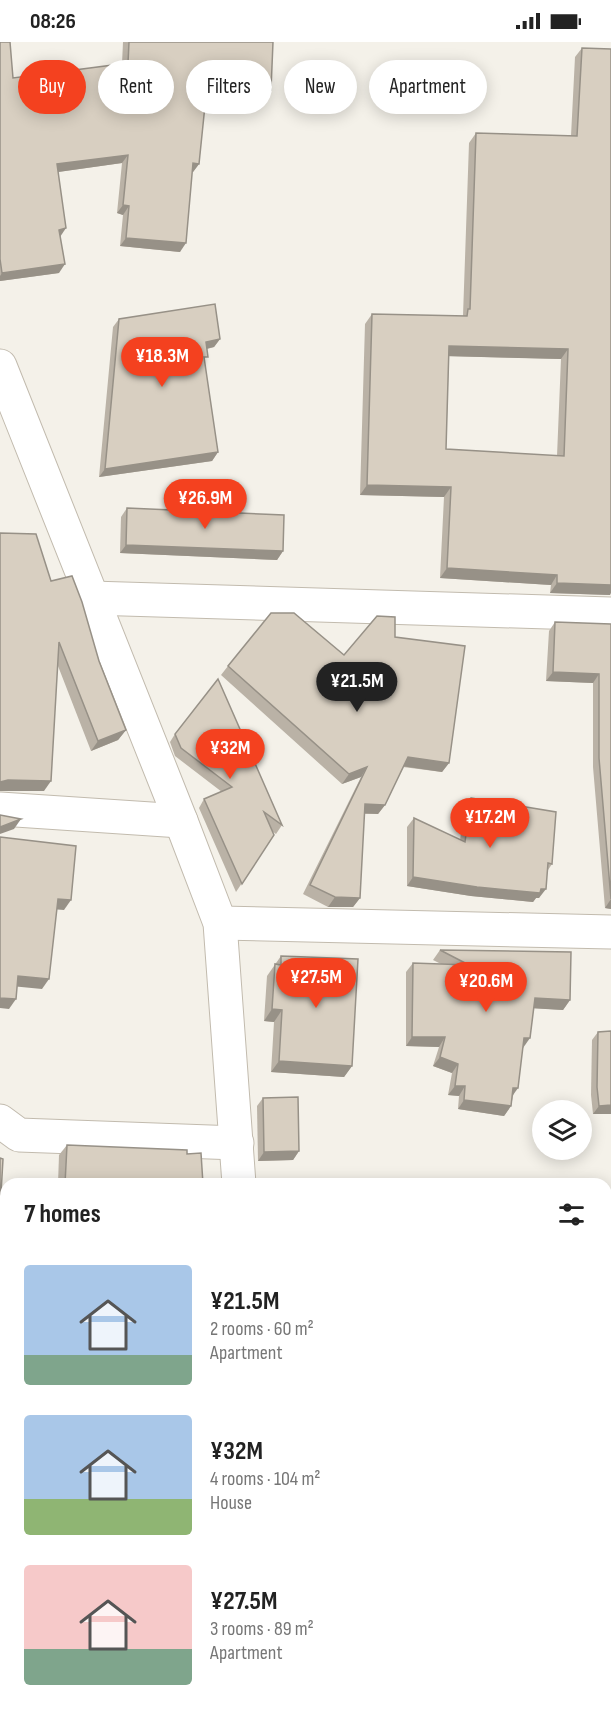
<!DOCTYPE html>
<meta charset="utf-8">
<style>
:root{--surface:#fff;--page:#f6f6f6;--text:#222;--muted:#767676;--accent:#f4411f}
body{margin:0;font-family:"Sofia Sans Condensed",sans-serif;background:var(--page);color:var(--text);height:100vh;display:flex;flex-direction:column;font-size:22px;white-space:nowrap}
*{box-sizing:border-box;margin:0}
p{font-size:20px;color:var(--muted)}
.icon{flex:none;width:33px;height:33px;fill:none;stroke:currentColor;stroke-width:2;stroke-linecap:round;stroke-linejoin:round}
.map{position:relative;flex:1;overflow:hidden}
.side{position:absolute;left:0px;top:1136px;width:612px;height:536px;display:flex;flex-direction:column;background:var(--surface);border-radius:18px 18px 0 0;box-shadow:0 3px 15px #0003}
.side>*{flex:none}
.banner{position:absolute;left:18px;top:18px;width:576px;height:54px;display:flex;gap:12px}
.tools{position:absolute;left:532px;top:1058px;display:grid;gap:12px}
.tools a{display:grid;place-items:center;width:60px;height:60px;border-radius:50%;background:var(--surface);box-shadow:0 3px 15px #0003;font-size:30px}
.price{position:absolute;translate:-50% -51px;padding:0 14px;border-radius:21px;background:var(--accent);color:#fff;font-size:20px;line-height:39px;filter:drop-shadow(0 2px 3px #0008)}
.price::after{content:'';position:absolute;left:50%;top:36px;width:18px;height:14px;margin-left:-9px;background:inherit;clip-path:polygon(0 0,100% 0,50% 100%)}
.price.active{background:#222;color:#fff}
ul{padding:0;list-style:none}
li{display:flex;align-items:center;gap:18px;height:150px;padding:0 24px}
li span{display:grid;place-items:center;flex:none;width:168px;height:120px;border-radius:6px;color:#555}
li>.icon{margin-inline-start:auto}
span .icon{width:72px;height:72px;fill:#fffc;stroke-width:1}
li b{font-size:26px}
h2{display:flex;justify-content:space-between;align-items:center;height:72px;padding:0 24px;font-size:26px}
.pill{padding:0 21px;border-radius:27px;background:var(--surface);box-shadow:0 3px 15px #0003;font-size:21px;line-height:54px}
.pill.active{background:var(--accent);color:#fff}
.status{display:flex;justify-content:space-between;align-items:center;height:42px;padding:0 30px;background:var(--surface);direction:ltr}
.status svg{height:16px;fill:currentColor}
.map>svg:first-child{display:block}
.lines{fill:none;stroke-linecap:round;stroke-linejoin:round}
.minor-casing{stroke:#c2bbae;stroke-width:35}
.minor{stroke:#fff;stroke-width:33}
.wall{fill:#bab2a6;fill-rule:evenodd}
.shaded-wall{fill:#979187}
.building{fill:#d8cfc1;stroke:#979187;stroke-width:1.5;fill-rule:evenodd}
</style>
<div class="status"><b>08:26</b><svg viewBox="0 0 49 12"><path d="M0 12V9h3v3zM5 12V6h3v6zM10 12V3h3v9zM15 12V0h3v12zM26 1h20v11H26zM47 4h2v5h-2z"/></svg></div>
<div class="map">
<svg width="611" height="1670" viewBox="0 0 611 1670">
<rect width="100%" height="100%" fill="#f4f1e9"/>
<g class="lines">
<g class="minor-casing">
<g id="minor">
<path d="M0,324l181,455 39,102 19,261"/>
<path d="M91,556l520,16"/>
<path d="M0,767l181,12"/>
<path d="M220,881l391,9"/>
<path d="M0,1079l19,14 218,8"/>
<path d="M606,1506l5,-106"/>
<path d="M0,1564h6"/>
<path d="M606,1587h5"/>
<path d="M261,1665l1,5"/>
</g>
</g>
<use href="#minor" class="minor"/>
</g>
<g class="wall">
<path d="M0,0l13,36 109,-14 1,-22h150l-9,56 -58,-3 -7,69 -6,8h-1l-12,80 -60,-6 3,-31 -6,-2 5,-50 -64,9 2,64 -1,37 -59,8z"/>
<path d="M582,6l28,547 -60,-2 1,-8 -111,-7 4,-81 -84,-2 5,-171 7,-10 91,2 6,-173 7,-10 95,3 4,-79zM449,314l112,3 -4,97 -111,-7z"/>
<path d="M119,277l101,20 -6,8 -7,2 -3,13 14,90 -6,9 -113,16 14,-150z"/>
<path d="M127,466l156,43 -6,9 -157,-7 1,-36z"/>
<path d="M51,539l48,80 27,69 -8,10 -27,11 -33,-85 -14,125h-44z"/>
<path d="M555,580l56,2v285l-6,-1 -12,-141v-84l-47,-2 3,-50z"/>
<path d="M395,595l54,126 -7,9 -39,-5 -18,38 -7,9h-14l-4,84 -7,9h-25l-25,-13 58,-117 -19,7 -121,-109 7,-9 116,-11z"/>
<path d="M175,692l107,91 -6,9 -4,-3 2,4 -38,57 -37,-84 5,-9 18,-7 -47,-36 -5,-14z"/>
<path d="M471,756l81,66 -4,6 -9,28h-3l-3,4 -62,-6 -64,-10v-59l7,-9 46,22 5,-33z"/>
<path d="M440,908l130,50 -7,10 -29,-2 -11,40 -12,58 -7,10 -46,-7 1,-13 -11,-1 4,-22 -19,-7 6,-19 -33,-1v-74l7,-9 28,1 -8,-4z"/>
<path d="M281,914l71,110 -8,11 -73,-5 3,-50 -10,-1 3,-45z"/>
<path d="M598,990l13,82h-18l-2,-19 1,-55z"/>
<path d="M263,1056l36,53 -6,9 -35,1 -1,-55z"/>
<path d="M67,1103l120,9 16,30h-145l1,-29z"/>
<rect x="307" y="1665" width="82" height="5"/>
</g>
<g class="shaded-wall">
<path d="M207,44l64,4 -7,8 -63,-3z"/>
<path d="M128,113l-6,8 -71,10 6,-9z"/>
<path d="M193,121l6,1 -6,8h-6z"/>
<path d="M123,163l6,1 -6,9 -6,-2z"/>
<path d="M66,186l-6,9 -1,-7z"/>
<path d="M126,196l60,5 -6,9 -60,-6z"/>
<path d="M65,222l-6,9 -59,8v-5l2,-3z"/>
<path d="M220,297l-6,8 -13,3 5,-8z"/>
<path d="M449,304l119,3 -7,10 -119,-3z"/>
<path d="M218,410l-6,9 -113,16 6,-8z"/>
<path d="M367,443l84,2 -7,10 -84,-2z"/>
<path d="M126,503l157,6 -6,9 -157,-7z"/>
<path d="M447,526l110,7 -6,10 -111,-7z"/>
<path d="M557,541l54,2v8l-1,2 -60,-2z"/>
<path d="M553,630l46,2 -6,9 -47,-2z"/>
<path d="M126,688l-8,10 -27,11 7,-10z"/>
<path d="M408,715l41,6 -7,9 -41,-6z"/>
<path d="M367,725l-6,10 -19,7 7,-10z"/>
<path d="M8,738l43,1 -7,10h-44v-9z"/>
<path d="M365,762l20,1 -7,9 -20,-1z"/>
<path d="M21,777l-7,10 -14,5v-7z"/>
<path d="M413,835l128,12h5l-7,9h-3l-3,4 -62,-6 -64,-10z"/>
<path d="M335,855l25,1 -7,9h-25z"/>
<path d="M58,857l13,1 -7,10 -13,-1z"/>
<path d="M611,857v10l-6,-1z"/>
<path d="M18,934l31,3 -7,10 -31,-3z"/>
<path d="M0,956l16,1 -7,10 -9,-1z"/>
<path d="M535,956l35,2 -7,10 -35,-2z"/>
<path d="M272,967l10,1 -8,12 -10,-1z"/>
<path d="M412,995h33l-6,10 -33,-1z"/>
<path d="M524,996h6l-7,10z"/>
<path d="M440,1015l18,7 -6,9 -19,-7z"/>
<path d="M279,1019l73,5 -8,11 -73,-5z"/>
<path d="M455,1044h10l-6,10 -11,-1z"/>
<path d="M513,1046h5l-7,10z"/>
<path d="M464,1058l47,6 -7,10 -46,-7z"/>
<path d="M611,1063v9h-18l6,-8z"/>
<path d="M299,1109l-6,9 -35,1 6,-9z"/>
<path d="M0,1312l6,1v10h-6z"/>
<path d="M606,1361h5v7l-5,-1z"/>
<path d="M6,1534v10l-1,1 -5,1v-11z"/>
</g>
<g class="building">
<path d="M0,0h10l3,36 115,-15 1,-21h144l-2,48 -64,-4 -8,78 -6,-1 -7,80 -60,-5 3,-32 -6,-1 5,-50 -71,9 9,64 -7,2 6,34 -63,9 -2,-14z"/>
<path d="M582,6l29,1v536l-54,-2v-8l-110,-7 4,-81 -84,-2 5,-171 95,2 1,-7h2l6,-176 101,3zM449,304l119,3 -4,107 -118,-7z"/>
<path d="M215,262l5,35 -14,3 2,15h-4l14,95 -113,17 14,-150z"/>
<path d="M127,466l157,7 -1,36 -157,-6z"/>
<path d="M0,491l36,1 15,47 21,-5 10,26 17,59 27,69 -28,11 -39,-99 -8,139 -43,-1 -8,2z"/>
<path d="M271,571h23l50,42 33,-39 18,1v20l70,9 -16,117 -41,-6 -23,48 -20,-1 -5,94 -25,-1 -25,-12 57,-118 -18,7 -121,-108z"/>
<path d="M555,580l56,2v275l-12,-141v-84l-46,-2z"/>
<path d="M218,637l64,146 -18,-13 10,23 -32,49 -38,-85 28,-12 -51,-39 -6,-14z"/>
<path d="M471,756l85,14 -4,52 -4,-1 -2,26h-5l-1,4 -63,-6 -64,-10 1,-59 51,24z"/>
<path d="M0,773l21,4 -21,8z"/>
<path d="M0,795l76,9 -5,54 -13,-1 -9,80 -31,-3 -2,23 -16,-1z"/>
<path d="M440,908l131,2 -1,48 -35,-2 -5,40h-6l-6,50h-5l-2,18 -47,-6 1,-14h-10l3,-22 -18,-7 5,-20h-33l1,-74 56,2z"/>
<path d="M281,914l77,3 -6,107 -73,-5 3,-51 -10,-1 3,-45 6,1z"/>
<path d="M611,989v74l-12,1 -2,-19 1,-55z"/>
<path d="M298,1055l1,54 -35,1 -1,-54z"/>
<path d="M67,1103l120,5v4l14,-1 2,31h-138z"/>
<path d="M0,1116l3,1 -2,35h5v161l-6,-1z"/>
<rect x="606" y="1316" width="5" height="45"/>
<path d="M0,1324h2l-2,47z"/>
<path d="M0,1519h6v15l-6,1z"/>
<path d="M0,1568l6,2v95h176v5h-182z"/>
<path d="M313,1665h76v5h-77z"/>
</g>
</svg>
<div class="tools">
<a><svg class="icon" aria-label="layers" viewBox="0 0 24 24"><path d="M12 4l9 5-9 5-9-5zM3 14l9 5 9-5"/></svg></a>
</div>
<b class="price" style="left:162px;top:346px">¥18.3M</b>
<b class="price" style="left:205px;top:488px">¥26.9M</b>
<b class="price active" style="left:357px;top:671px">¥21.5M</b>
<b class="price" style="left:230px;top:738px">¥32M</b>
<b class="price" style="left:490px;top:807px">¥17.2M</b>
<b class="price" style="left:316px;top:967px">¥27.5M</b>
<b class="price" style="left:486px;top:971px">¥20.6M</b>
<div class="banner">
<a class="pill active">Buy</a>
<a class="pill">Rent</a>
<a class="pill">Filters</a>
<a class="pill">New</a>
<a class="pill">Apartment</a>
</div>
<section class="side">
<h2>7 homes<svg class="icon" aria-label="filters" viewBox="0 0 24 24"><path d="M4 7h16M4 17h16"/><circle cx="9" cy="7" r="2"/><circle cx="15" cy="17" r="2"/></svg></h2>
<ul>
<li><span style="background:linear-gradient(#a9c7e8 75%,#7fa58c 0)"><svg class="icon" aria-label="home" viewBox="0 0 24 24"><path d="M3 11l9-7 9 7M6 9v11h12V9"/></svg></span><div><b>¥21.5M</b><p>2 rooms · 60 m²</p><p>Apartment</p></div></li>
<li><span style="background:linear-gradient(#a9c7e8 70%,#8fb573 0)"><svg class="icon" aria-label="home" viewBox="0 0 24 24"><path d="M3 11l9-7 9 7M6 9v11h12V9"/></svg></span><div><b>¥32M</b><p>4 rooms · 104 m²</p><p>House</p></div></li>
<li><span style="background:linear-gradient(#f6c9c9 70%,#7fa58c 0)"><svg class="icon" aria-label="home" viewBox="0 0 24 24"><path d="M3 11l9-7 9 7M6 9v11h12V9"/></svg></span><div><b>¥27.5M</b><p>3 rooms · 89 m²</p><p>Apartment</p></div></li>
</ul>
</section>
</div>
